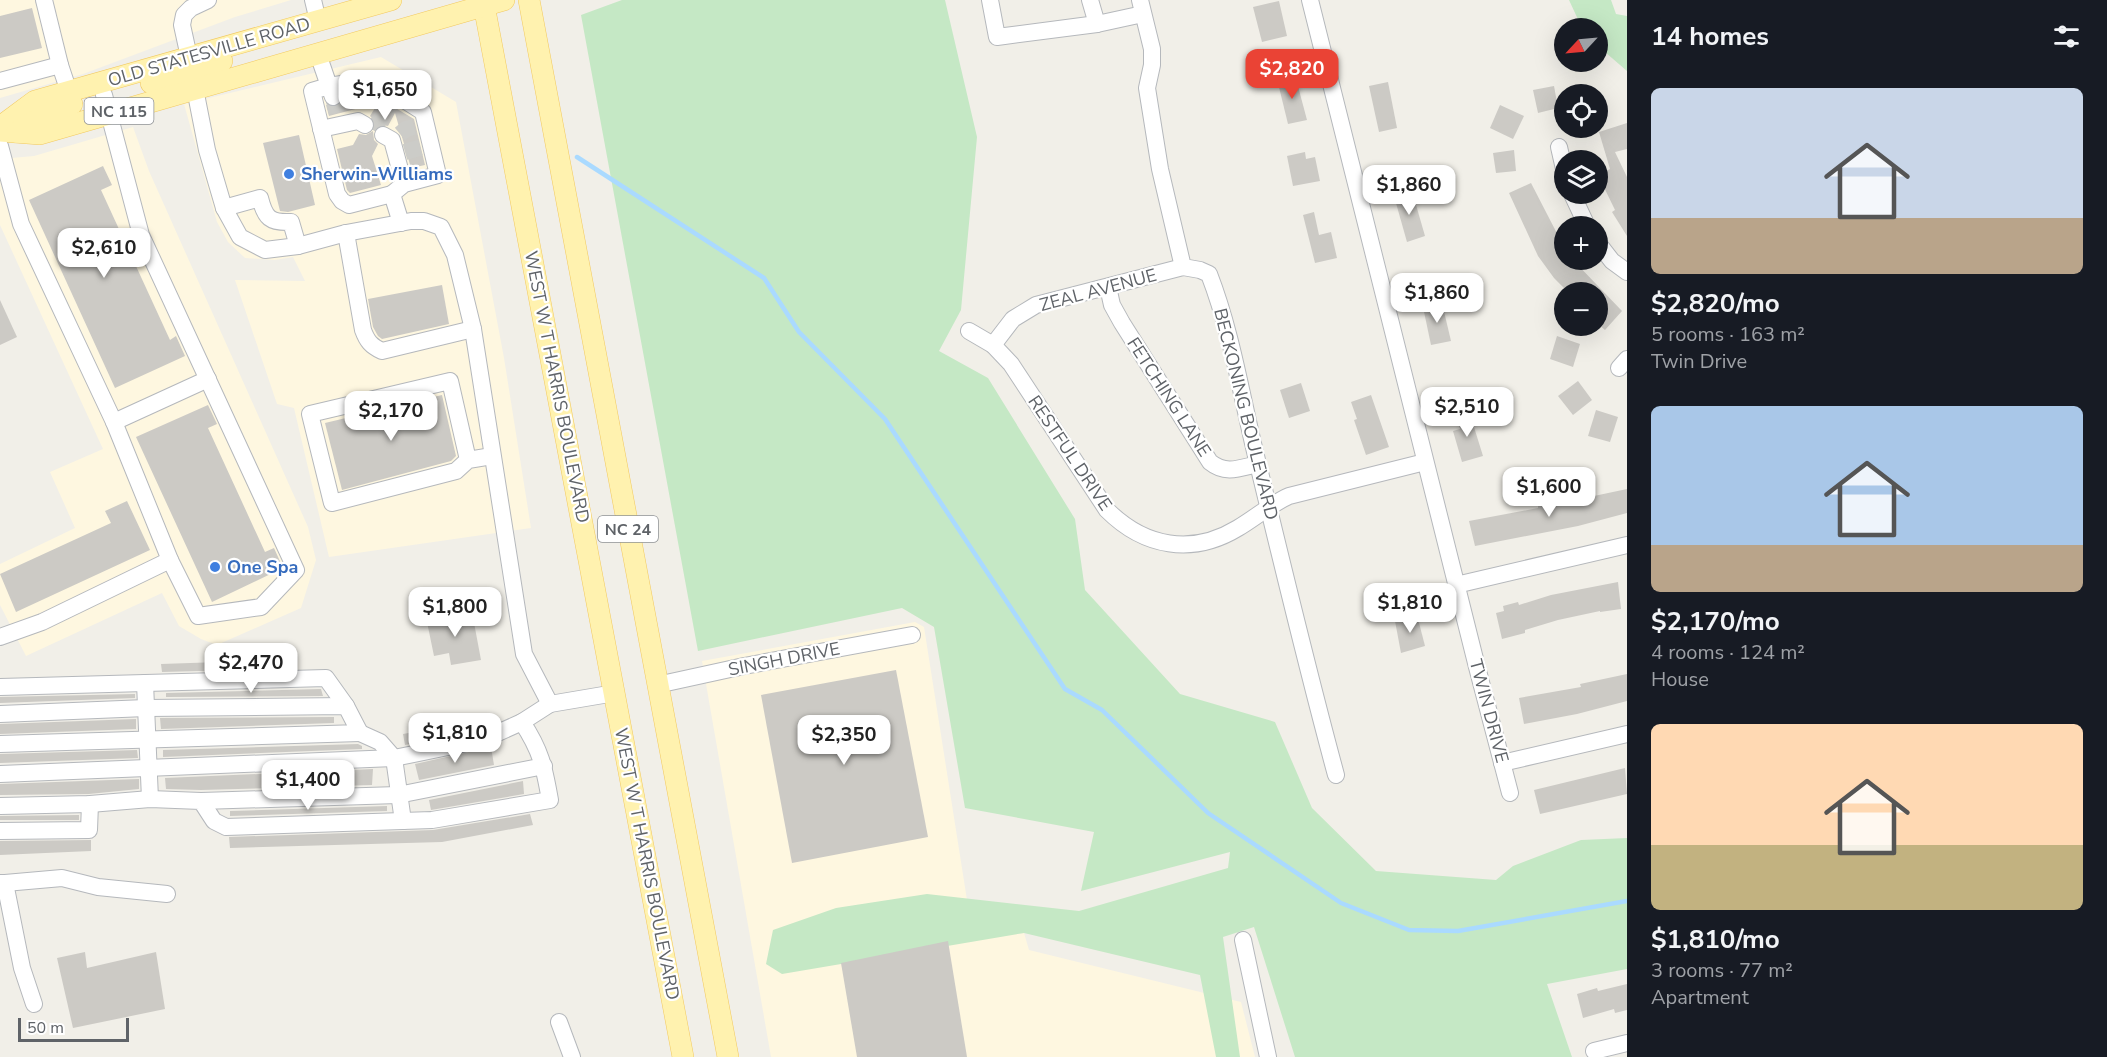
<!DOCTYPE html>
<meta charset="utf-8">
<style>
:root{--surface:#171b24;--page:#20242c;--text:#f1f3f6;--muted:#9ea1a6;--accent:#ea4335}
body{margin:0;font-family:"Nunito Sans",sans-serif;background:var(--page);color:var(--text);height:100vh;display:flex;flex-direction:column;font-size:22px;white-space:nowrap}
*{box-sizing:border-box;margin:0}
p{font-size:20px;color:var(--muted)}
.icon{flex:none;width:33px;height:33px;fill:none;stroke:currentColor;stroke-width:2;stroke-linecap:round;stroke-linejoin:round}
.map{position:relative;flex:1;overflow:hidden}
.sheet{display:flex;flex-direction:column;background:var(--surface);width:480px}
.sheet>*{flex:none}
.needle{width:39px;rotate:244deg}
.tools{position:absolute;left:1554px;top:18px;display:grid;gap:12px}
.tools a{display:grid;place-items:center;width:54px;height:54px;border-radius:50%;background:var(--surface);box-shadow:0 6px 24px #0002;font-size:30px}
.scale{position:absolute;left:18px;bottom:15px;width:111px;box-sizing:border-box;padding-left:6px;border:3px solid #5f6368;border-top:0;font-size:16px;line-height:21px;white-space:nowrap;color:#5f6368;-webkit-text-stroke:4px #fff;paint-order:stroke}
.price{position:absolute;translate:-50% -51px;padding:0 14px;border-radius:12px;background:#fff;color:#222;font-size:20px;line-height:39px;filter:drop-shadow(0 2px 3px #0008)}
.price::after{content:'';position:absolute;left:50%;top:36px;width:18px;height:14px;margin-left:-9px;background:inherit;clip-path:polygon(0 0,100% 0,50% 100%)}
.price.active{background:var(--accent);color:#fff}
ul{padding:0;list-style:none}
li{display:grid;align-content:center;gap:12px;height:318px;padding:0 24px}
li span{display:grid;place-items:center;height:186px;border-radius:9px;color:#555}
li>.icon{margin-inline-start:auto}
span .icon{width:108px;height:108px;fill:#fffc;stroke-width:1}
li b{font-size:26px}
h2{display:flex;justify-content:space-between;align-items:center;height:72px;padding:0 24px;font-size:26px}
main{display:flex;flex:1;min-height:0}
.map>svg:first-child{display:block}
.commercial{fill:#fef7e0}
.green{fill:#c5e8c5}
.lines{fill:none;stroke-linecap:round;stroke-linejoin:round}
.stream{stroke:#aadaff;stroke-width:4.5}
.building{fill:#cccac5}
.minor-tunnel{stroke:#ccccc8;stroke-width:16;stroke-dasharray:16 8;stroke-linecap:butt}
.minor-casing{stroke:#b5b8bc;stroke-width:18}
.major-casing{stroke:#f2c960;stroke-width:22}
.minor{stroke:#fff;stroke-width:16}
.major{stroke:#fff2af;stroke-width:21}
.shop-dot{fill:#3f7fe0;stroke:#fff;stroke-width:2}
.labels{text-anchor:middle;stroke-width:4.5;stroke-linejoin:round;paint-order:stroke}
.shield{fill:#fff;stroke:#8f9295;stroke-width:1.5}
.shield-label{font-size:16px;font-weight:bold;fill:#5f6368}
.street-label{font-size:18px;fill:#5f6368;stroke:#fff}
.shop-label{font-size:18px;font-weight:bold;fill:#366cbe;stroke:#fff;text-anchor:start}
</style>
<main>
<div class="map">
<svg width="1627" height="1057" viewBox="0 0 1627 1057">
<rect width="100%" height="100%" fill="#f1efe8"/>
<g class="commercial">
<path d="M0,0h291l-56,17 -152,57 -83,24z"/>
<path d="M381,57l75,45 48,256 27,170 -202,29 -35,-149 -17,-4 -42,-124 70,1 -12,-24 -18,3 -30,-2 -17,-16 -11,-20 -33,-118z"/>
<path d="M133,127l16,44 159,356 8,33 -15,48 -84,37 -16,-6 -22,-13 -17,-33 -136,63 -26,-51v-41l75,-36 -25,-56 53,-23 -103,-224v-66l34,-3z"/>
<path d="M915,622l9,5 49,311 51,-5 5,17 212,52 14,55h-484l-69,-396z"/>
</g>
<g class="green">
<path d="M622,0h323l32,137 -16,173 -22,41 49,27 87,141 10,71 95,104 95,28 37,86 64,63 120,9 17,-14 68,-26 46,-2v131l-80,15 25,73h-277l-41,-130 -31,10 17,120h-24l-16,-82 -176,-42 -242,41 -16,-10 7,-34 63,-22 91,-14 152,17 149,-43 2,-16 -149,39 13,-59 -129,-24 -31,-181 -32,-19 -204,43 -117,-636z"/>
<path d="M1569,0h42l5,14 11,2v55l-29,-25v-18h-16z"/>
</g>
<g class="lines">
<path class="stream" d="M577,157l187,121 35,54 86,87 180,270 37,21 106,103 133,90 68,27 49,1 169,-30"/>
</g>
<g class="building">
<path d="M1279,1l8,35 -25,6 -9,-35z"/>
<path d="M32,8l10,40 -42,10v-42z"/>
<path d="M1295,75l12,45 -19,4 -11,-45z"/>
<path d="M1388,82l9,46 -18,4 -10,-46z"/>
<path d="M1554,86l4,22 -20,5 -5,-23z"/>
<path d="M367,91l47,28 11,46 -14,3 -16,-55 -7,13 -6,-1 -8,4v-9l-4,-4 8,-13 -49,13 -3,-11 10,2 5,-4 2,-9z"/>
<path d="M1500,105l24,11 -11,23 -23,-11z"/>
<path d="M1627,123v26l-12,3 12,25v59l-15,-24 3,-2 -17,-35 12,-6 -11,-37z"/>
<path d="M373,131l1,9 4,4 -6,12 9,29 -31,8 -3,-3 -10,-41 16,-4 6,-11 7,1z"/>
<path d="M299,135l16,70 -27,7 -8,-1 -17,-68z"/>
<path d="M1514,150l2,21 -20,2 -3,-20z"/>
<path d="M1305,152l1,7 9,-2 5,24 -27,5 -6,-30z"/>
<path d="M103,166l9,19 -11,5 69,150 6,-4 9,20 -70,32 -86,-188z"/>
<path d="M1531,183l33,64v13h9l49,51 -17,19 -7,-6v-32h-30l-14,-14 -16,-22 -29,-63z"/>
<path d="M1412,191l13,45 -18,6 -13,-46z"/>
<path d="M1314,212l5,23 12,-3 6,26 -22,5 -12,-48z"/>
<path d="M442,285l7,39 -67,15 -4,-3 -5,-9 -5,-28z"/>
<path d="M0,300l17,37 -17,8z"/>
<path d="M1442,303l9,38 -20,4 -8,-38z"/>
<path d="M1557,336l23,8 -7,23 -23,-8z"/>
<path d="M1578,381l14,19 -19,15 -15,-19z"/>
<path d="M1301,383l9,28 -21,7 -9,-28z"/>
<path d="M442,395l14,61 -5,5 -109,29 -17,-67z"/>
<path d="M1371,395l18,52 -23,8 -12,-35 3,-1 -6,-17z"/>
<path d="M208,405l9,19 -9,4 57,124 9,-4 9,20 -71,34 -76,-165z"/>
<path d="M1596,410l22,7 -8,25 -22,-6z"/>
<path d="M1469,411l14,45 -21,6 -9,-31 7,-2 -4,-14z"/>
<path d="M1627,489v24l-49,13 -103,20 -6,-25 69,-13v-2l56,-12v2z"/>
<path d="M127,501l23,49 -134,62 -16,-38 111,-51 -6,-12z"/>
<path d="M1618,582l3,27 -21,3v-1l-42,9 -33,10v3l-23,6 -6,-26 8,-2 -1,-5 15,-4 1,3 32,-10z"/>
<path d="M472,612l9,48 -30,5 -2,-12 -15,3 -7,-34z"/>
<path d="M1417,615l8,31 -24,7 -6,-32z"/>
<path d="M279,660l1,9 -118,3 -1,-8z"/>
<path d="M896,670l32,167 -136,26 -31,-168z"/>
<path d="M1627,674v27l-50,13 -53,10 -5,-26 62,-11 -1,-3z"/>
<path d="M321,689l2,7 -157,1v-4z"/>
<path d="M135,694v4l-135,5v-6z"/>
<path d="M334,717v6l-173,6 -1,-11z"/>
<path d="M136,719v10l-136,5v-10z"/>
<path d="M486,719l2,7 -9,4 -74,15 -2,-11z"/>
<path d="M358,744l4,2v3l-199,8v-7z"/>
<path d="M491,747l3,18 -75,15 -4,-16z"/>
<path d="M137,750l1,8 -138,5v-9z"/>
<path d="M1625,768l2,26 -87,20 -6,-24z"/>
<path d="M373,769l-1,16 -171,5 -35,-1 -1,-11z"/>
<path d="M139,779v10l-50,5 -89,1v-11z"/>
<path d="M523,781l1,13 -93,16 -2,-10z"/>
<path d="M387,806v5l-157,5v-5z"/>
<path d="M530,814l3,11 -91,17 -212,6 -1,-11 204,-7z"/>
<path d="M79,815v5h-79v-4z"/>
<path d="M91,840v11l-91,4v-14z"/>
<path d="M948,941l19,116h-110l-16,-94z"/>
<path d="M85,952l2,16 69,-16 9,57 -92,19 -16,-70z"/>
<path d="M1627,984v26l-12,3 -1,-4 -31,9 -6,-24 20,-6 1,3z"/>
</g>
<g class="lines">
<g class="minor-tunnel">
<path d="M357,91l3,17"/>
<path d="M333,97l4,17"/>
<path d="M373,130l18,-28"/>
<path d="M400,134l6,-5 11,-3"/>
<path d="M405,152l17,-5"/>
</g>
<g class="minor-casing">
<g id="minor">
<path d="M44,0l16,65"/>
<path d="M208,0l-17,8 -7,7 -2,10 7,32v16l6,16 12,61 17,58 16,29 25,13 33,-4 48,-13 65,-12h13l17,6 14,28 18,74 51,325 26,50 65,-11"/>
<path d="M313,0l5,21"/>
<path d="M990,0l7,37 100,-13 46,-10"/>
<path d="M1090,0l7,24"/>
<path d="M1140,0l12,49v16l-5,23 13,81 23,98 17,3 9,4c24,62 33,127 49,190 25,104 50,208 78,311"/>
<path d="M1310,0l167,667 33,126"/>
<path d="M318,54l11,32 38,-6 7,1 49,31 15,63 -34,9 -12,10 9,29"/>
<path d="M0,81l60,-16 9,27"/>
<path d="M333,97l-4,-11 -17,5 25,103 5,7 7,4 43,-11"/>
<path d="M321,129l37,-8 7,4"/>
<path d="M383,135l9,5 12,44"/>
<path d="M0,146l21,78 93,198 94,-43"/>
<path d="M1559,147l5,22"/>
<path d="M1572,194l15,32"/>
<path d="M224,208l36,-10c5,20 10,25 31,24l7,24"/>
<path d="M346,233l17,97c4,11 8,16 19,21l91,-22"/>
<path d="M1598,243l14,18 15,11"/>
<path d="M1108,287l4,18 10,18 88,139c16,13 30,6 48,2"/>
<path d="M969,331l24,14 18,19 96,146c37,37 85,46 131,18 17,-10 33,-24 51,-32l136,-34"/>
<path d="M993,345l20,-26 23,-14 147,-38"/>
<path d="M1619,368l8,-9"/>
<path d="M114,422l56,138"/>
<path d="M468,460l-12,11 -124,32 -22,-89 140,-33 18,79 24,-4"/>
<path d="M1456,585l171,-40"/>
<path d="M0,637l42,-15 128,-62 28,56 63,-9 35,-37 -155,-335 -37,-140"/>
<path d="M145,683l181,-5 20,28"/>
<path d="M657,685l87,-19 168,-31"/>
<path d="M0,687l145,-4 5,116"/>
<path d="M0,714l146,-6 200,-2 14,27 -360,11"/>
<path d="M360,733l20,9 14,16 9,63"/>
<path d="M1502,763l125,-29"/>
<path d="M0,774l394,-16 88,-18 40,-18 28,-18"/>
<path d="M201,801l197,-6 146,-29"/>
<path d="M0,806l90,-2 60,-5 51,2 13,20 12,6 206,-7 118,-20c-6,-34 -9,-49 -28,-78"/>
<path d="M0,831l89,-1 1,-26"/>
<path d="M0,883h5l17,85 12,36"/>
<path d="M5,883l57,-5 36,9 69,7"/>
<path d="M1243,940l25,117"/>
<path d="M559,1022l13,35"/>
<path d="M1594,1051l33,-8"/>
</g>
</g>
<g class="major-casing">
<g id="major">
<path d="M483,0l200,1057"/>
<path d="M529,0l199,1057"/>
<path d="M151,83l71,-22"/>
<path d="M0,127l35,-26 356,-101"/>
<path d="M0,131l40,3 464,-134"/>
<path d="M17,132l33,-20 22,-8"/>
</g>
</g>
<use href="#minor" class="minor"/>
<use href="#major" class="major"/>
</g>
<g class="shop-dot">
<circle cx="289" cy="174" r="6"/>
<circle cx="215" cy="567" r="6"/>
</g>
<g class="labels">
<g class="shield">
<rect x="84.5" y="98" width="69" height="26" rx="4.5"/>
<rect x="598" y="516" width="60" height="26" rx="4.5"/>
</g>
<g class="shield-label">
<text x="119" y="117">NC 115</text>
<text x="628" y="535">NC 24</text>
</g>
<g class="street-label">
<text transform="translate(209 52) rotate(-16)" y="6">OLD STATESVILLE ROAD</text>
<text transform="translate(1098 290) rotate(-15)" y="6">ZEAL AVENUE</text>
<text transform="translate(557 387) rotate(79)" y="6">WEST W T HARRIS BOULEVARD</text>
<text transform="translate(1169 397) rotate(57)" y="6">FETCHING LANE</text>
<text transform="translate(1246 414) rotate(76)" y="6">BECKONING BOULEVARD</text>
<text transform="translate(1070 453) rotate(56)" y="6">RESTFUL DRIVE</text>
<text transform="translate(784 659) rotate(-11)" y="6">SINGH DRIVE</text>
<text transform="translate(1489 711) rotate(75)" y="6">TWIN DRIVE</text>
<text transform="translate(647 864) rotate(79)" y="6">WEST W T HARRIS BOULEVARD</text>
</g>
<g class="shop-label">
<text x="301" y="180">Sherwin-Williams</text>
<text x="227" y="573">One Spa</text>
</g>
</g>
</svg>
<div class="tools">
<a><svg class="needle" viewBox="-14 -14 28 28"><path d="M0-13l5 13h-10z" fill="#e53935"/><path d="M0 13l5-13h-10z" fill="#9ea1a6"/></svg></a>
<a><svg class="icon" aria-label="locate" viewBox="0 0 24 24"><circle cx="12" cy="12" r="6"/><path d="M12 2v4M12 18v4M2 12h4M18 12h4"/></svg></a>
<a><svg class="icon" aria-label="layers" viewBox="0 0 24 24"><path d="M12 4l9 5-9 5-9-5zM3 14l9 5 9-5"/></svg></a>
<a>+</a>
<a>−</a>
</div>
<div class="scale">50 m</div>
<b class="price active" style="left:1292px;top:100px">$2,820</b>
<b class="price" style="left:385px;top:121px">$1,650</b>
<b class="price" style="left:1409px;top:216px">$1,860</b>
<b class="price" style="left:104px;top:279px">$2,610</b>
<b class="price" style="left:1437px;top:324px">$1,860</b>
<b class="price" style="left:1467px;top:438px">$2,510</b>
<b class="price" style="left:391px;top:442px">$2,170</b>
<b class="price" style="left:1549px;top:518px">$1,600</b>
<b class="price" style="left:1410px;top:634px">$1,810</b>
<b class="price" style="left:455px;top:638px">$1,800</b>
<b class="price" style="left:251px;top:694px">$2,470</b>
<b class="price" style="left:455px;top:764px">$1,810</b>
<b class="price" style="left:844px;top:766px">$2,350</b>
<b class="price" style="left:308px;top:811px">$1,400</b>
</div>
<section class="sheet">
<h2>14 homes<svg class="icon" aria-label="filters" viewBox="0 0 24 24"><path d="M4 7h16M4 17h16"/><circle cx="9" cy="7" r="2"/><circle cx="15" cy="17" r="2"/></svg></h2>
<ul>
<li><span style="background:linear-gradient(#c9d6e8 70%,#b9a48a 0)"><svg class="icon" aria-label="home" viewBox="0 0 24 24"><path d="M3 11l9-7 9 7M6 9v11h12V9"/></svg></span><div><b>$2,820/mo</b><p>5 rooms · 163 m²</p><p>Twin Drive</p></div></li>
<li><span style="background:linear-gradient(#a9c7e8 75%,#b9a48a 0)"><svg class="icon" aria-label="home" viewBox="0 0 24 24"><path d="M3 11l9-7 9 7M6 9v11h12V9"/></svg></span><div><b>$2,170/mo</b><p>4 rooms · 124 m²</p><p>House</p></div></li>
<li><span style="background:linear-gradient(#ffd9b3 65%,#c2b280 0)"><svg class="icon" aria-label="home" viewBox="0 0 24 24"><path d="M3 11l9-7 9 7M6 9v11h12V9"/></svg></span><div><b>$1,810/mo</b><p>3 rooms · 77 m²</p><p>Apartment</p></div></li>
</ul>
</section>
</main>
